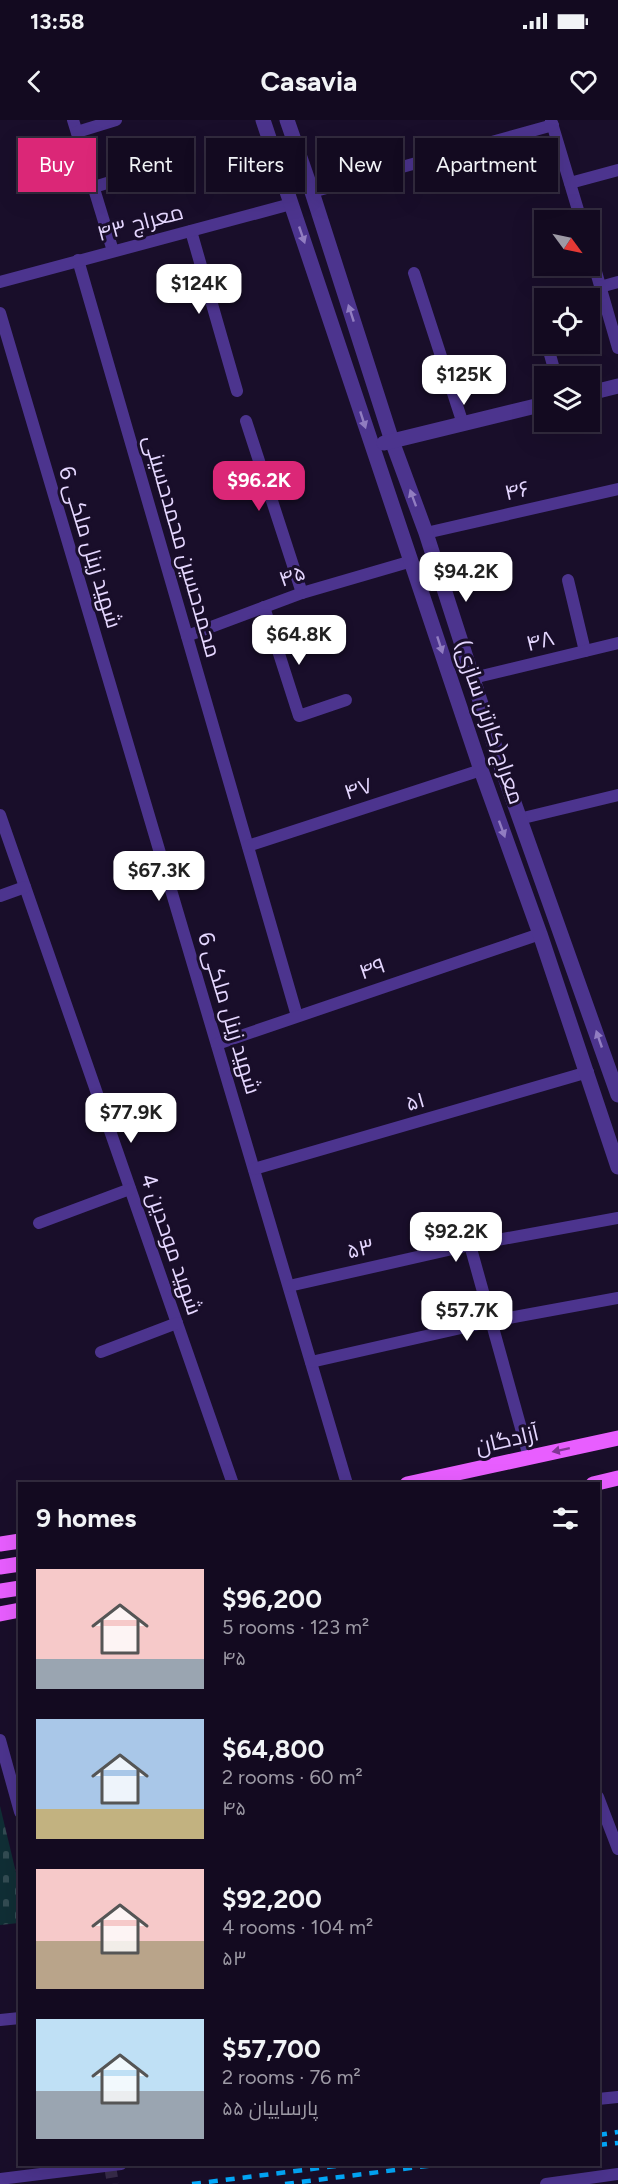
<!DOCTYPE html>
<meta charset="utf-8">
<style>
:root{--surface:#130a20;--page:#20182d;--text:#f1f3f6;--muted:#9d9aa5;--line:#322b3e;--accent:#db2777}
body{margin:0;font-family:Figtree,Cairo,sans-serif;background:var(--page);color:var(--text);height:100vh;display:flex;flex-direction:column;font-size:22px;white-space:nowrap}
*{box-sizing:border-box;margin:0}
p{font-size:20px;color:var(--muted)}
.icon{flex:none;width:33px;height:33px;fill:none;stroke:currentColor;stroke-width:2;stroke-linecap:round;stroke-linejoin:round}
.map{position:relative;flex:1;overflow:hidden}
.drawer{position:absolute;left:18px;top:1362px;width:582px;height:684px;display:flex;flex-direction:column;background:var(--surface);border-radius:0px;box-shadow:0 6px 24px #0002,0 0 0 2px var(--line)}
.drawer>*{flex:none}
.guide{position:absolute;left:18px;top:18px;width:582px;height:54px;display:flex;gap:12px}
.needle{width:39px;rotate:123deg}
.tools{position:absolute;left:534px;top:90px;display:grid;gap:12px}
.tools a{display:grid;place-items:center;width:66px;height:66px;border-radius:0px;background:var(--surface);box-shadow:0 6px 24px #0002,0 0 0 2px var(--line);font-size:30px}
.price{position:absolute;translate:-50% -51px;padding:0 14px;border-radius:12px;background:#fff;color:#222;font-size:20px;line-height:39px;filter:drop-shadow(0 2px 3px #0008)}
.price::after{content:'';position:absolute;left:50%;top:36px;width:18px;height:14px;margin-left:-9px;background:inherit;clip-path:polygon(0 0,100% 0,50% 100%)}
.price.selected{background:var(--accent);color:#fff}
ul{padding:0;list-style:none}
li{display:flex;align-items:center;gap:18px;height:150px;padding:0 18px}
li span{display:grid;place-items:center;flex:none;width:168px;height:120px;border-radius:0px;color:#555}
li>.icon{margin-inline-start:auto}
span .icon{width:72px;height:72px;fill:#fffc;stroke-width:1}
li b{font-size:26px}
h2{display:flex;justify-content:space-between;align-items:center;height:72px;padding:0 18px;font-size:26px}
.pill{padding:0 21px;border-radius:0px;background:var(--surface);box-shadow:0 6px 24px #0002,0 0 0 2px var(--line);font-size:21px;line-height:54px}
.pill.selected{background:var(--accent);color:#fff}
.status{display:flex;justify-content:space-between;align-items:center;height:42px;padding:0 30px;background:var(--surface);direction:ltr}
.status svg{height:16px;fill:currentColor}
header{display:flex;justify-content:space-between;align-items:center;height:78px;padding:0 18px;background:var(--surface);font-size:27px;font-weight:700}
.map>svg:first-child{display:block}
.cemetery{fill:url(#cemetery-stones)}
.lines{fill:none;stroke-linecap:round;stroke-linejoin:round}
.minor-tunnel{stroke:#382c4a;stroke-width:12;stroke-dasharray:12 6;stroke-linecap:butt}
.minor{stroke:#4c348e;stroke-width:12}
.tertiary{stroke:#4c348e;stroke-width:15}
.primary{stroke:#e85eff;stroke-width:15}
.rail{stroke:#03acff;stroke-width:4.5;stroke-dasharray:9 8;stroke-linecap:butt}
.oneway{fill:#917dc1}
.oneway2{fill:#803694}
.labels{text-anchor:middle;stroke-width:6;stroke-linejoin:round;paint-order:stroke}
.street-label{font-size:22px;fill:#e5d7ff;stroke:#190e2a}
</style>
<div class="status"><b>13:58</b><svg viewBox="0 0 49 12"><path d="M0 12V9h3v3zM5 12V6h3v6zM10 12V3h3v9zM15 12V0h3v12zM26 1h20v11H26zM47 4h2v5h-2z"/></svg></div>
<header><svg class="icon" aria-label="back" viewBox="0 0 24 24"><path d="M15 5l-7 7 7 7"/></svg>Casavia<svg class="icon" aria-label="heart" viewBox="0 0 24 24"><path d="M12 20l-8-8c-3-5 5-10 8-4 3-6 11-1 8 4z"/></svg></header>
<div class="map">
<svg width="618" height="2064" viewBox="0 0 618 2064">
<defs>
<pattern id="cemetery-stones" width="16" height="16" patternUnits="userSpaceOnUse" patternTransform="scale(1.5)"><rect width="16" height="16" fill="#102e35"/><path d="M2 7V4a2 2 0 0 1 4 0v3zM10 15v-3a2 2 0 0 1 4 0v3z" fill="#334c53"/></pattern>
</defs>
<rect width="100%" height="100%" fill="#190e2a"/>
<path class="cemetery" d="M0,1686l19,79v38l-19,2z"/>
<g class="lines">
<path class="minor-tunnel" d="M110,2046l3,18"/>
<g class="minor">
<path d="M73,0l40,131"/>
<path d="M551,0l30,100"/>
<path d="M77,12l39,-12"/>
<path d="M570,63l48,-13"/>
<path d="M94,67l62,-19"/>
<path d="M312,72l241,-67"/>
<path d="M191,111l46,160"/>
<path d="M590,131l28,97"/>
<path d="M78,140l219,756"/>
<path d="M414,153l49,151"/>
<path d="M0,162l291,-78"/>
<path d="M600,167l18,-5"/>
<path d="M538,188l6,25"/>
<path d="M0,193l347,1171"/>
<path d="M547,224l9,32"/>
<path d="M246,301l56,172"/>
<path d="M426,413l192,-44"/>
<path d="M568,460l17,71"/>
<path d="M264,487l35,109 47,-16"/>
<path d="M187,516l115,-43 110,-32"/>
<path d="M473,558l145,-35"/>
<path d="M0,695l233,669"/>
<path d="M519,699l99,-24"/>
<path d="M248,726l233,-76"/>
<path d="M0,776l25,-9"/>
<path d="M217,924l323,-110"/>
<path d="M254,1049l334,-97"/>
<path d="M39,1103l91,-34"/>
<path d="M470,1125l59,212"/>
<path d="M289,1166l181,-41 148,-27"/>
<path d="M101,1232l76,-29"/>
<path d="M311,1242l181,-41 126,-23"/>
<path d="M0,1620l20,72"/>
<path d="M598,1677l20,52"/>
<path d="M0,1900l20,-2"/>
<path d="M598,1979l20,-2"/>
<path d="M0,2059l121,-15"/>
<path d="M546,2064l72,-10"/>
</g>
<g class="tertiary">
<path d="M263,0l218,650 59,164 78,233"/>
<path d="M287,0l25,72 80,249 34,92 75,233 117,329"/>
<path d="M590,273l28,-7"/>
<path d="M384,323l160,-39"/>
</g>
<g class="primary">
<path d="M407,1364l211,-46"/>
<path d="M593,1364l25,-6"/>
<path d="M0,1424l20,-3"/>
<path d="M0,1447l20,-3"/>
<path d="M0,1471l20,-3"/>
<path d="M0,1494l20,-4"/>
</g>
<g class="rail">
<path d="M598,2015l20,-3"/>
<path d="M598,2025l20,-2"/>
<path d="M192,2064l160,-20"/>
<path d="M285,2064l157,-20"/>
</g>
</g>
<defs><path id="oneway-solid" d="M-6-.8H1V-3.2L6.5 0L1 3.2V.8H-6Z" transform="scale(1.5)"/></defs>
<g class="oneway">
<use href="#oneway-solid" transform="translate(302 115) rotate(71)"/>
<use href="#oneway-solid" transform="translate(351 193) rotate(-108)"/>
<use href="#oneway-solid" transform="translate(363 300) rotate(72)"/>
<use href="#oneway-solid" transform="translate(413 378) rotate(-110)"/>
<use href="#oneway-solid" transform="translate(440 525) rotate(72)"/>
<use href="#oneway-solid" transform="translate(502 709) rotate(70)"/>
<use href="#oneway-solid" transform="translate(599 919) rotate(-109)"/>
</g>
<use class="oneway2" href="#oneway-solid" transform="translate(561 1330) rotate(168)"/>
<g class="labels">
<g class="street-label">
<text transform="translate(140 102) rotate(-15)" y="8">معراج ۴۳</text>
<text transform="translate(517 370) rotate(-13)" y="8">۴۶</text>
<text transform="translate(183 426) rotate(74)" y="8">محمدحسین محمدحسینی</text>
<text transform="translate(91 427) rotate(73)" y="8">6 شهید زینل ملکی</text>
<text transform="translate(292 455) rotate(-19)" y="8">۴۵</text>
<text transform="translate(540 520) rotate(-14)" y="8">۴۸</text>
<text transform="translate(490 602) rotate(71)" y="8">معراج(کارتن سازی)</text>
<text transform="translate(358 668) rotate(-18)" y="8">۴۷</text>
<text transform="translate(372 848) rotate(-19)" y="8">۴۹</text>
<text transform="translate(230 893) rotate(73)" y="8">6 شهید زینل ملکی</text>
<text transform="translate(415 981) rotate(-16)" y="8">۵۱</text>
<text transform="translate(172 1124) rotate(71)" y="8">4 شهید موحدین</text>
<text transform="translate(360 1128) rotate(-13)" y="8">۵۳</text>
<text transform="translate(507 1319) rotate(-13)" y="8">آزادگان</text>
</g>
</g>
</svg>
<div class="tools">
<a><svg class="needle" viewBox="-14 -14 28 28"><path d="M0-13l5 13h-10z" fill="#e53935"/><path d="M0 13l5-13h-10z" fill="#9d9aa5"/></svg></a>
<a><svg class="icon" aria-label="locate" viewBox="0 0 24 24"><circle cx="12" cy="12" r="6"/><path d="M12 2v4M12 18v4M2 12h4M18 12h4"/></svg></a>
<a><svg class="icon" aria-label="layers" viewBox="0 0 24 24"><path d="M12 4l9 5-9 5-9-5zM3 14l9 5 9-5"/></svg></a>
</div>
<b class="price" style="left:199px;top:195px">$124K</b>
<b class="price" style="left:464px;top:286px">$125K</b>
<b class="price selected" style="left:259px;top:392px">$96.2K</b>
<b class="price" style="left:466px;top:483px">$94.2K</b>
<b class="price" style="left:299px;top:546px">$64.8K</b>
<b class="price" style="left:159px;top:782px">$67.3K</b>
<b class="price" style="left:131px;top:1024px">$77.9K</b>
<b class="price" style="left:456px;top:1143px">$92.2K</b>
<b class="price" style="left:467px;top:1222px">$57.7K</b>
<div class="guide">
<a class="pill selected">Buy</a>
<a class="pill">Rent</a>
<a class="pill">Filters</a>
<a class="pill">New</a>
<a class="pill">Apartment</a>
</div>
<section class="drawer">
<h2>9 homes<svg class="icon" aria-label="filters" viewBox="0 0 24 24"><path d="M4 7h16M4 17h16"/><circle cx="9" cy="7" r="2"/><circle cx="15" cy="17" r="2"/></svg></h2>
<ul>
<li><span style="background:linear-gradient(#f6c9c9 75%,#9aa5b1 0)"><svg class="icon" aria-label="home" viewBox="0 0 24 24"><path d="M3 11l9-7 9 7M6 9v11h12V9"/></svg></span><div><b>$96,200</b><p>5 rooms · 123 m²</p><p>۴۵</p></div></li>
<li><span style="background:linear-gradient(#a9c7e8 75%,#c2b280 0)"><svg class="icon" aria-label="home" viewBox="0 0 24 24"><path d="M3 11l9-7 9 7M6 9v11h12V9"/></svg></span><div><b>$64,800</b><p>2 rooms · 60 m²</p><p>۴۵</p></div></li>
<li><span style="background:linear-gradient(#f6c9c9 60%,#b9a48a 0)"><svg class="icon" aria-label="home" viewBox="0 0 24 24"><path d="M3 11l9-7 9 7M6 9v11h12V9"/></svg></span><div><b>$92,200</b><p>4 rooms · 104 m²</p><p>۵۳</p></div></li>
<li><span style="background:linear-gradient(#bfe0f5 60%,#9aa5b1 0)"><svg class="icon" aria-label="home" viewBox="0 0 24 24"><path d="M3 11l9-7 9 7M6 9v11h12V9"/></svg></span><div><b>$57,700</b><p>2 rooms · 76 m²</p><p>پارساییان ۵۵</p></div></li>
</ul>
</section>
</div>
